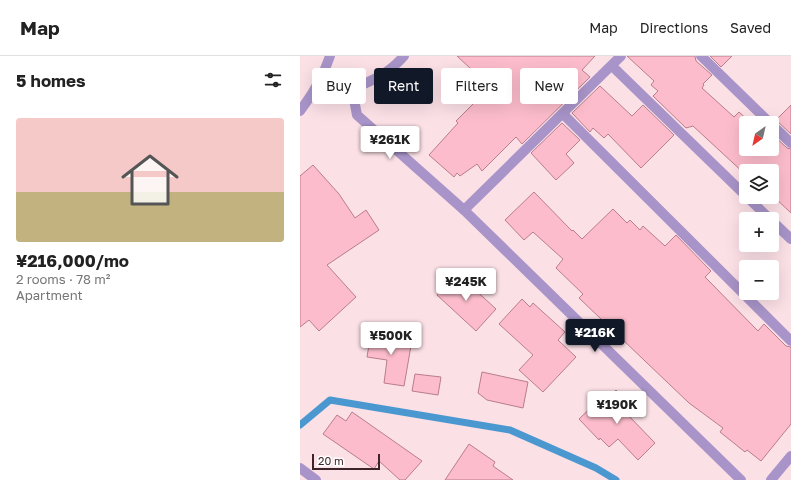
<!DOCTYPE html>
<meta charset="utf-8">
<style>
:root{--surface:#fff;--page:#f6f6f6;--text:#222;--muted:#767676;--line:#e0e0e0;--accent:#111827}
body{margin:0;font-family:"Golos Text",sans-serif;background:var(--page);color:var(--text);height:100vh;display:flex;flex-direction:column;font-size:15px;white-space:nowrap}
*{box-sizing:border-box;margin:0}
p{font-size:13px;color:var(--muted)}
.icon{flex:none;width:22px;height:22px;fill:none;stroke:currentColor;stroke-width:2;stroke-linecap:round;stroke-linejoin:round}
.map{position:relative;flex:1;overflow:hidden}
.drawer{display:flex;flex-direction:column;background:var(--surface);width:300px}
.drawer>*{flex:none}
.guide{position:absolute;left:12px;top:12px;width:380px;height:36px;display:flex;gap:8px}
.needle{width:26px;rotate:214deg}
.controls{position:absolute;left:439px;top:60px;display:grid;gap:8px}
.controls a{display:grid;place-items:center;width:40px;height:40px;border-radius:4px;background:var(--surface);box-shadow:0 4px 16px #0002;font-size:20px}
.scale{position:absolute;left:12px;bottom:10px;width:68px;box-sizing:border-box;padding-left:4px;border:2px solid #3d242b;border-top:0;font-size:11px;line-height:14px;white-space:nowrap;color:#3d242b;-webkit-text-stroke:3px #fff;paint-order:stroke}
.price{position:absolute;translate:-50% -34px;padding:0 9px;border-radius:4px;background:#fff;color:#222;font-size:13px;line-height:26px;filter:drop-shadow(0 1px 2px #0008)}
.price::after{content:'';position:absolute;left:50%;top:24px;width:12px;height:9px;margin-left:-6px;background:inherit;clip-path:polygon(0 0,100% 0,50% 100%)}
.price.on{background:var(--accent);color:#fff}
ul{padding:0;list-style:none}
li{display:grid;align-content:center;gap:8px;height:212px;padding:0 16px}
li+li{border-top:1px solid var(--line)}
li span{display:grid;place-items:center;height:124px;border-radius:4px;color:#555}
li>.icon{margin-inline-start:auto}
span .icon{width:72px;height:72px;fill:#fffc;stroke-width:1}
li b{font-size:17px}
h2{display:flex;justify-content:space-between;align-items:center;height:48px;padding:0 16px;font-size:17px}
.tag{padding:0 14px;border-radius:4px;background:var(--surface);box-shadow:0 4px 16px #0002;font-size:14px;line-height:36px}
.tag.on{background:var(--accent);color:#fff}
header{display:flex;align-items:center;gap:24px;box-sizing:border-box;height:56px;padding:0 20px;background:var(--surface);border-bottom:1px solid var(--line)}
header strong{font-size:19px}
nav{display:flex;gap:22px;margin-inline-start:auto;font-size:14px}
main{display:flex;flex:1;min-height:0}
.map>svg:first-child{display:block}
.lines{fill:none;stroke-linecap:round;stroke-linejoin:round}
.stream{stroke:#4b98d0;stroke-width:7}
.building{fill:#fcbccb;stroke:#b97d8c}
.minor{stroke:#a894c8;stroke-width:10}
</style>
<header>
<strong>Map</strong>
<nav><a>Map</a><a>Directions</a><a>Saved</a></nav>
</header>
<main>
<section class="drawer">
<h2>5 homes<svg class="icon" aria-label="filters" viewBox="0 0 24 24"><path d="M4 7h16M4 17h16"/><circle cx="9" cy="7" r="2"/><circle cx="15" cy="17" r="2"/></svg></h2>
<ul>
<li><span style="background:linear-gradient(#f6c9c9 60%,#c2b280 0)"><svg class="icon" aria-label="home" viewBox="0 0 24 24"><path d="M3 11l9-7 9 7M6 9v11h12V9"/></svg></span><div><b>¥216,000/mo</b><p>2 rooms · 78 m²</p><p>Apartment</p></div></li>
</ul>
</section>
<div class="map">
<svg width="491" height="424" viewBox="0 0 491 424">
<rect width="100%" height="100%" fill="#fbe0e6"/>
<g class="lines">
<path class="stream" d="M0,369l30,-25 180,30 86,38 20,12"/>
</g>
<g class="building">
<path d="M157,0h138l-13,14 8,7 -68,67 -6,-7 -34,34 -5,-7 -17,12 -3,-3 -3,4 -25,-22 29,-32 -2,-2 27,-27 -4,-4 7,-7z"/>
<path d="M327,0h68l1,5 16,14 -9,9 1,1 -2,3 32,29 5,-5 12,11h-5v26h26v-15l15,14 4,1v64l-18,-17 -1,1v-26h-26v4l-53,-49 -7,2 -33,-32 5,-5 -7,-6 3,-4z"/>
<path d="M410,0h22l-11,11z"/>
<path d="M300,30l32,30 11,-11 31,30 -33,33 -33,-34 -4,4 -11,-10 -3,4 -18,-19z"/>
<path d="M491,49v29l-15,-14z"/>
<path d="M262,67l18,17 -14,14 8,9 -18,17 -25,-27z"/>
<path d="M13,109l26,29 16,24 11,-8 13,20 -52,35 29,32 -37,34 -10,-11 -9,7v-151z"/>
<path d="M234,136l38,39 1,-1 9,9 31,-30 14,14 3,-3 10,10 3,-4 22,20 11,-11 35,36 -6,6 53,54 6,-7 22,22 5,1v77l-30,37 -14,-11 -2,2 -25,-20 3,-4 -34,-25 -110,-105 4,-4 -27,-26 7,-9 -30,-27 -9,8 -19,-20z"/>
<path d="M157,217l39,36 -20,22 -39,-36z"/>
<path d="M222,243l8,8 3,-4 32,29 -7,8 18,17 -33,35 -24,-22 14,-15 -34,-31z"/>
<path d="M71,277l41,7 -8,46 -20,-3 3,-23 -20,-3z"/>
<path d="M182,316l46,10 -5,26 -36,-8 -9,-7z"/>
<path d="M115,318l26,3 -3,18 -26,-4z"/>
<path d="M316,334l16,17 -6,6 29,30 -17,17 -20,-21 -9,8 -9,-9 -1,2 -20,-21 22,-21 3,3z"/>
<path d="M52,356l70,49 -17,19h-5l-21,-19 -5,8 -51,-35 14,-19 9,6z"/>
<path d="M169,388l26,18 -2,4 20,14h-68z"/>
</g>
<g class="lines">
<g class="minor">
<path d="M401,0l69,67"/>
<path d="M312,10l134,130"/>
<path d="M24,17l28,16c22,-9 36,-15 52,-33"/>
<path d="M52,33l5,26 107,95 277,270"/>
<path d="M0,55c13,-17 23,-34 30,-55"/>
<path d="M263,58l228,227"/>
<path d="M472,69l19,18"/>
<path d="M447,141l23,22"/>
<path d="M164,154l157,-154"/>
<path d="M472,165l19,18"/>
<path d="M0,412l16,12"/>
<path d="M471,424l20,-24"/>
</g>
</g>
</svg>
<div class="controls">
<a><svg class="needle" viewBox="-14 -14 28 28"><path d="M0-13l5 13h-10z" fill="#e53935"/><path d="M0 13l5-13h-10z" fill="#767676"/></svg></a>
<a><svg class="icon" aria-label="layers" viewBox="0 0 24 24"><path d="M12 4l9 5-9 5-9-5zM3 14l9 5 9-5"/></svg></a>
<a>+</a>
<a>−</a>
</div>
<div class="scale">20 m</div>
<b class="price" style="left:90px;top:104px">¥261K</b>
<b class="price" style="left:166px;top:246px">¥245K</b>
<b class="price on" style="left:295px;top:297px">¥216K</b>
<b class="price" style="left:91px;top:300px">¥500K</b>
<b class="price" style="left:317px;top:369px">¥190K</b>
<div class="guide">
<a class="tag">Buy</a>
<a class="tag on">Rent</a>
<a class="tag">Filters</a>
<a class="tag">New</a>
</div>
</div>
</main>
